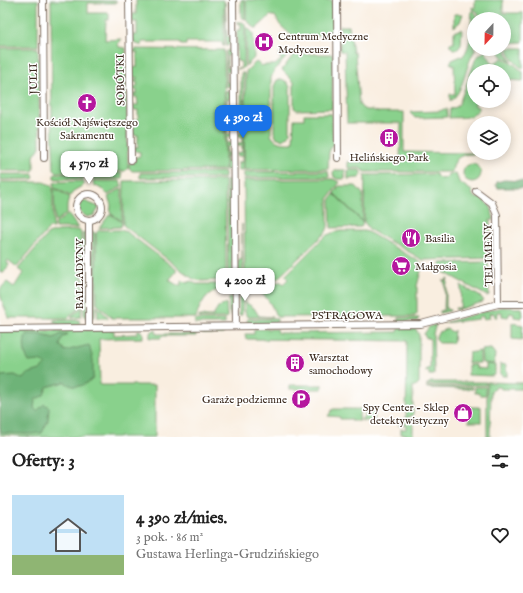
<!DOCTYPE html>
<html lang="pl">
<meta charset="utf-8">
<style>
:root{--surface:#fff;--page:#f6f6f6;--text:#222;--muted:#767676;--line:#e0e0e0;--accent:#1a73e8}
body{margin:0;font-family:"IM FELL English",serif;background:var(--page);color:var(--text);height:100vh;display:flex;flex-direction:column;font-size:15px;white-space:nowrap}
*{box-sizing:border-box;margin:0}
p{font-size:13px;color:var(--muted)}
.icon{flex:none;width:22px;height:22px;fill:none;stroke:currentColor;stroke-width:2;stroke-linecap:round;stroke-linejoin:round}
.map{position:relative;height:437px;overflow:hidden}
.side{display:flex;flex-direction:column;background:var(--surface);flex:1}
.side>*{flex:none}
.needle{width:26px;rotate:202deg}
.tools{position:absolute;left:467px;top:12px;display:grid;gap:8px}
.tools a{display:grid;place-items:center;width:44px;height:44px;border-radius:50%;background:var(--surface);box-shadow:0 2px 10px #0003;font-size:20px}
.price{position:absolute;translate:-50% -34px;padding:0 9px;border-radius:8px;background:#fff;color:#222;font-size:13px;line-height:26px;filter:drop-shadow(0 1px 2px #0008)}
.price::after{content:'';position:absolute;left:50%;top:24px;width:12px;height:9px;margin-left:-6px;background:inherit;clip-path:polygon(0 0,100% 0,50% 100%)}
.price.active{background:var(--accent);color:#fff}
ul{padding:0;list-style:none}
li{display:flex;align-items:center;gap:12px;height:100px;padding:0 12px}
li+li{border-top:1px solid var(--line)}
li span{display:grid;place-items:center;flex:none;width:112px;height:80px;border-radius:0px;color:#555}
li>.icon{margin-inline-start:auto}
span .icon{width:48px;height:48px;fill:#fffc;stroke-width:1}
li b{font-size:17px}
h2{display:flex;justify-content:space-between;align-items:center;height:48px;padding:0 12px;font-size:17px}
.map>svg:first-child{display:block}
.green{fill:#89d18c;stroke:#627e55}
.forest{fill:#6eb378;stroke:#546e4b}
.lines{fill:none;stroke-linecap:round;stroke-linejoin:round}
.street-casing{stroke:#7e6f62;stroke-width:8}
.street{stroke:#fff;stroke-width:6}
.labels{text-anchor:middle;stroke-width:3;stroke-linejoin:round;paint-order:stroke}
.poi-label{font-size:11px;fill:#3b2a1e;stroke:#fff;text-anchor:start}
.street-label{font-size:11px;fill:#3b2a1e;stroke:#fff}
</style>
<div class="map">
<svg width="523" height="437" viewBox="0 0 523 437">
<rect width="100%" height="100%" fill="#fff"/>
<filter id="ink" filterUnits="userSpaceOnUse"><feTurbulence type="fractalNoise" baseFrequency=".025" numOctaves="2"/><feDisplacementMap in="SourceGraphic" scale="8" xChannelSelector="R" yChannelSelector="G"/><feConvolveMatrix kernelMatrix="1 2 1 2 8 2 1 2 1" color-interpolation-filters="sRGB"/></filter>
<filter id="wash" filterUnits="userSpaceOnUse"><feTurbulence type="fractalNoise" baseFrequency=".012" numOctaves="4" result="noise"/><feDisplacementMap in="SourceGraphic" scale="16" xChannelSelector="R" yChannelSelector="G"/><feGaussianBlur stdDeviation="0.9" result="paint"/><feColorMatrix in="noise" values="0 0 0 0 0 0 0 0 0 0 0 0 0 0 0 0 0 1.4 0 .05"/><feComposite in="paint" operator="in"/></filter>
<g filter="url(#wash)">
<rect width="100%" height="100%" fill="#f9eee0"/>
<g class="green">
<rect x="0" y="0" width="38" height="46"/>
<path d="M51,0l66,1 -2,2h-27v10h21v7h-3l-1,20 16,-1 -3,5 1,3 7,1v13l-5,1v4h5l2,102 -3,3 -69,1 -2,-2 -2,-48z"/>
<path d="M136,0h88v46h-1l-1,-4h-36v3h-5l-1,-3h-38v4l-8,-3 -2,-8h5v-13h-5v-8h4z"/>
<path d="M241,0h4v19l-4,-2z"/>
<path d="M246,0h86l1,34 -2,1 -39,1 -12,-11 -5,-9h-3l-1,-1 -14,13h-2l-9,-8z"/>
<path d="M475,0h28v13h20v29l-16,1 -3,-5v-19h-24l-3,-8 -5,-2v-2l3,1z"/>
<path d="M225,2l2,34 4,1v6l-4,3h-1z"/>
<path d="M472,10l3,2 3,7h-4v30h2c-11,14 -11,43 -26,52v-7h5l-1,-29 -4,-2 2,-3 9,-4 1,1c11,-11 8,-33 10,-47z"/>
<path d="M454,14h9l-3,8 -6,5z"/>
<path d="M237,22h6l2,2 -1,43 -2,2h-5l4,-1v-6l-4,-1v-31h4v-6l-4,-1z"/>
<path d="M246,26l7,7 1,25 -8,8z"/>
<path d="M340,26h9l4,27h2l4,51 3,4 4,2h6l6,2h26v40l70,1h2v1c-14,0 -22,2 -24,18h-87l-5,-4h-12v-6l52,-1 1,-38h-54l-2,-71 -5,-1z"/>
<path d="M462,29l-1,16 -3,4h-5l-3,-3v-3h4v-11z"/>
<path d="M0,48h38l2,99 -6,9v14l-2,1h-32z"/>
<path d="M506,48l1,5 5,9 -10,-6 -5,-7z"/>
<path d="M508,48h15v21c-7,-5 -14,-12 -15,-21z"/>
<path d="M136,49l88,1 1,120 -93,1 -3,-3v-5h5l2,-6 4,-1v-4l-5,-1 -1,-3 4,-1v-12h-5v-15h5v-10h-5v-5h5l-1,-8h-4v-3h4v-4h-4v-3h4v-5h-4v-2l4,-1v-2l-5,1v-10l5,-1v-15h-5z"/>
<path d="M228,50l2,2 1,3 -4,1v12h4v3h-4v11l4,1 -1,3 -4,1v-36z"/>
<path d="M485,51l8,13 9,-6 13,7 8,7v9l-19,-1v-9h-30l1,35 4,1c-4,13 -18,10 -30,11l1,-9 6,-2 3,-3 17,-46z"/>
<path d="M290,53l-16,18 -3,7v57c5,9 13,8 22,8l1,-24h10v-5h28l1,30 -4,8 -1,17 -84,1 2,-99 10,-9 6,4 1,-1h12l7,-6 -3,-2v-3z"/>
<path d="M294,54h37l2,1 -1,54 -35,1 -3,-2v-26l-12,-12z"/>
<path d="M241,73h3l-1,97h-5v-8h4v-6h-5v-3l5,-1v-6h-5v-3h5v-6h-5v-3l4,-1z"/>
<path d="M282,79l5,3 3,5v46l-2,4 -5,3 -7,-3 -2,-5v-46l3,-6z"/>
<path d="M226,90l4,1 1,8h-4v16h5v3h-5v6h5v3l-5,1v6h5v3h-5v6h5v3l-5,1v6h5v3h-5v6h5v8h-6z"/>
<path d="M444,109h3v8l-32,1 -5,-5 2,-1 28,-1z"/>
<circle cx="472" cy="173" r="9"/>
<path d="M336,170h9v9h-7l-4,-2 -1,-4z"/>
<path d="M348,170h12l2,5 -3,3 -11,1z"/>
<path d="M328,171l1,6 -85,1v-6z"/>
<path d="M225,172v6h-85v-5z"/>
<path d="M83,173l1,6h-28l-2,-1v-3l2,-1z"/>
<path d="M122,173v6h-29v-6z"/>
<path d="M0,174h33l1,4 -2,1 -32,1z"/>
<path d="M436,174l1,3 6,2 4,-2 1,-3h8l3,8 13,9 1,5 3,2h5l10,9 3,13h-4v16h5v2h-5v16h5l-2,4 -70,2 -53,-30 -6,-8 1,-47z"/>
<path d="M333,179l7,3 -12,17v28l-2,5 -49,47 -32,1 -1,-100z"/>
<path d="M225,180l1,100 -24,1 -9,-2 -70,-54 1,-44z"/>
<path d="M227,180h5l1,98 -5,2z"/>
<path d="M83,181l1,4 -9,5 -5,6 -16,-9v-4l2,-1z"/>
<path d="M93,181h27l2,5 -14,9 -5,-5 -9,-5z"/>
<path d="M0,182h44l9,5v41h-4l-32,39 -9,-7 -1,2 2,3 -5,7 -4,1z"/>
<path d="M339,186h17l7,8v28l-29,-29z"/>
<path d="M54,188l15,9 -2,9v7l-12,9z"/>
<path d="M122,188v33l-12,-8 1,-8 -3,-8z"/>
<path d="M334,194l29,29 -2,4 -30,1 -1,-28z"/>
<path d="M82,200l17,7 -4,8 -8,2 -7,-5 -1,-6z"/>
<path d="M68,214l10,14h-23v-4z"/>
<path d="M110,214l12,8 -1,5 -22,1z"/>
<path d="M242,224l1,53 -1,2 -3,-1 -1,-17 4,-2z"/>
<path d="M79,230l2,3 1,72 -14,13h-59c-3,-8 -9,-19 -9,-28 1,-3 5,-6 7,-8l7,5c1,-1 7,-11 9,-14l-5,-4 30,-35 10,-3z"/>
<path d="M99,230h22l6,2 49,37v3l-7,8 8,5h4v-5l6,3 4,-2 5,3h30l-20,13 -6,9 -4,12h-84l-15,-14 -1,-71z"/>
<path d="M92,231l3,2v83l-2,2z"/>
<path d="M340,231h24l4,1 52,30 2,5 -5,19v28l-2,2 -138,1c-3,-3 -3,-8 -6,-12 -5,-10 -15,-17 -26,-19v-3h33l2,-2 3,3 5,-5 -3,-3 40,-40 7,-3z"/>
<path d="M86,232l1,86 -3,-2 -1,-83z"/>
<path d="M487,262l1,2 1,31 -2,1 -47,-26v-7z"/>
<path d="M447,278h1l-2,10v21l4,1v1l-10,2v-2l4,-1 1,-27 -3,-3 4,1z"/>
<path d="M461,285l20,12 3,4 -1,1 -27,8 -1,-2h5z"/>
<path d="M240,297h3l-1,18h-3v-16z"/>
<path d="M229,298h3l1,2v15h-2l-2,-4z"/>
<path d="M245,302l9,6 5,8 14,1h-26l-2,-5z"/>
<path d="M226,303l1,13 -1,2h-27v-2h14l5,-8z"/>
<path d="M97,306l12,12h-11z"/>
<path d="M82,307l-1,10 -9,1 -1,-1z"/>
<path d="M503,307l19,1 1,8 -2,2 -7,-1v-3l-4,-1 -2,4 -6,-1v-4h-5v5h-2l-1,-4 -5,1 1,4 -7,1v-3l-4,1v2l-36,4 51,-14z"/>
<path d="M398,318h21l-2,3 -18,1z"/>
<path d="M249,319h28v4l-29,1 -1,-4z"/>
<path d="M54,320h25l1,5h-22l-4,-2z"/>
<rect x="195" y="320" width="30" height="4"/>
<path d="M512,323l11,2 -1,15 -10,-1z"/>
<path d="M436,324l-3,10 1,39v2h-5v-4l-3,1v-2l4,-2v-29l-5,-2 -1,-3 5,-7z"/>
<path d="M399,328l17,1 3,6v49h-2v2h-4v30h-4v5h4v15l4,1h-11v-3h-5v-5h5v-4h-8l8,-1 1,-83 -161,-2 -1,-5h9v-5h23l1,4 120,-1z"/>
<path d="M205,329h20l-2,5h-21z"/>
<path d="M446,329l7,3 1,-2 -1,13h-14l-3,-3v-4l3,-4z"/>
<path d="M114,330v5l23,-1 1,-4h2l3,4v4l-44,1 1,46h55v52h-120l-35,-2v-104z"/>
<path d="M154,330h2v4h37v-4l3,3v3h-34l-1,2h-11v-5z"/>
<path d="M491,349l4,5 -1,10 -12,-1 -1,-13z"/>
<path d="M480,351v12h-12l1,-10z"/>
<path d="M486,364l9,1v7l-2,4 -25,-1v-10h8v3l10,1z"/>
<path d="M500,364l6,1v5h1v6h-4l-3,-2z"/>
<path d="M431,382h55v3h-60z"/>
<path d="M487,382l36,1v6h-22l-1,-2h-5v2l-4,2 -1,46h-3z"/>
<rect x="290" y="385" width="32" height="4"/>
<path d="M426,387h47v2h-6l-39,-1z"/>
<path d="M475,387h11v8h-6l-1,-2h-4z"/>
<rect x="469" y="407" width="12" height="15"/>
<path d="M333,409h28l-2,6 1,6h-9v-2h-11v-2l-12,-1z"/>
<path d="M363,409h11l1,2 -1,10h-12v-3l2,-1 1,-3 -2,-2z"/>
</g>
<g class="forest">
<path d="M504,180l19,1v7h-25l-2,-3 1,-3z"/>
<path d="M26,334h11l17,4 7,-4h7l-6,4 -2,7 5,6 24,-6 4,15v19c-11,7 -16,11 -29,3l-17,5 -3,8 -9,5 -1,8 3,3 7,-7 5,3 -1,13 -6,13 -13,1 -27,-1 -2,-5v-52l15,-1 8,4 4,-5 13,-4 6,-6 -7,-3 -10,1c-5,-9 -6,-17 -3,-28z"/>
</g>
</g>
<g filter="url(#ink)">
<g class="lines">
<g class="street-casing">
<g id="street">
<path d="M43,0l1,158"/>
<path d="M129,0l2,160"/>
<path d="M233,0l3,326"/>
<path d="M337,0l1,158"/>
<path d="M476,191l16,12 5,12 1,89"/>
<circle cx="89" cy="207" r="13"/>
<path d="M89,220v107"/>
<path d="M0,329l421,-5 77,-20h25"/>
</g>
</g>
<use href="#street" class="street"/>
</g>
</g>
<defs>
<g id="hospital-disc" transform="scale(1)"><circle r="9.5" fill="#b5179e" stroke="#fff"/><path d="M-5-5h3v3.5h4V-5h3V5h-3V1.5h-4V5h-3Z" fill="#fff"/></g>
<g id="church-disc" transform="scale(1)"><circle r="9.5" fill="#b5179e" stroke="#fff"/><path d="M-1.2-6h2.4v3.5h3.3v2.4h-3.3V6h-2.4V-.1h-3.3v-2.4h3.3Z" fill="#fff"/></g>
<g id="building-disc" transform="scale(1)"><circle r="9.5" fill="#b5179e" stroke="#fff"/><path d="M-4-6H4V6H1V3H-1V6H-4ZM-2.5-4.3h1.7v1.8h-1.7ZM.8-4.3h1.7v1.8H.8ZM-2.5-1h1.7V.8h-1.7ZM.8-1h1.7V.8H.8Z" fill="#fff"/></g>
<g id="restaurant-disc" transform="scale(1)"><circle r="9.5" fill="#b5179e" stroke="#fff"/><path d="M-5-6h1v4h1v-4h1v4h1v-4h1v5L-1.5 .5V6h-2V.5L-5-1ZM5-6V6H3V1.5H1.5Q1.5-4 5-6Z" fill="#fff"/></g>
<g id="supermarket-disc" transform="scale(1)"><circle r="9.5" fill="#b5179e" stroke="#fff"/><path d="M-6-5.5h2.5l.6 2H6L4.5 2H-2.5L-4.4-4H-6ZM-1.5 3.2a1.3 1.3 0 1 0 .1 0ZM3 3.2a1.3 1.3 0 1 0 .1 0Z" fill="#fff"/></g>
<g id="parking-disc" transform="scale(1)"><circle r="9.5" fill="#b5179e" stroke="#fff"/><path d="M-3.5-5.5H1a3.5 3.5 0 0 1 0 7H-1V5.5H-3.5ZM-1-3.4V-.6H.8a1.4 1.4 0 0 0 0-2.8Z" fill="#fff"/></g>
<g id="shop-disc" transform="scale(1)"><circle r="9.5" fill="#b5179e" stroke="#fff"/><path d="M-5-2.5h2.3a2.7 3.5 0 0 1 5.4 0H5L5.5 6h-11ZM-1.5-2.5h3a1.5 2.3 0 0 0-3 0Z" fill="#fff"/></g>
</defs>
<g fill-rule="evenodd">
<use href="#hospital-disc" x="264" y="42"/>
<use href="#church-disc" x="87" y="103"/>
<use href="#building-disc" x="389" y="138"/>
<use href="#restaurant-disc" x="411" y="238"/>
<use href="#supermarket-disc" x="401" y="266"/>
<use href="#building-disc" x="295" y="363"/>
<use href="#parking-disc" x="301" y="399"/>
<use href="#shop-disc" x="463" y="413"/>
</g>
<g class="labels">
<g class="poi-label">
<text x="278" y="40">Centrum Medyczne<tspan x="278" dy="13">Medyceusz</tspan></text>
<text x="87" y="126" text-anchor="middle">Kościół Najświętszego<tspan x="87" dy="13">Sakramentu</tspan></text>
<text x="389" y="161" text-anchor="middle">Helińskiego Park</text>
<text x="425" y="242">Basilia</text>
<text x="415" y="270">Małgosia</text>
<text x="309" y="361">Warsztat<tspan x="309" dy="13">samochodowy</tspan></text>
<text x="287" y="403" text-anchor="end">Garaże podziemne</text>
<text x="449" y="411" text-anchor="end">Spy Center - Sklep<tspan x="449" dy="13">detektywistyczny</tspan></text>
</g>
<g class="street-label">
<text transform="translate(33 79) rotate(-91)" y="4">JULII</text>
<text transform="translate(120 80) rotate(-91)" y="4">SOBÓTKI</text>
<text transform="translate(488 255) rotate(-91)" y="4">TELIMENY</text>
<text transform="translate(79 274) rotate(-90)" y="4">BALLADYNY</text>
<text x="347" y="319">PSTRĄGOWA</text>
</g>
</g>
</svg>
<div class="tools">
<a><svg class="needle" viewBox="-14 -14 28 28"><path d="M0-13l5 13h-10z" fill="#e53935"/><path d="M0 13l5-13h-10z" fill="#767676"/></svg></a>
<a><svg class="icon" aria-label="locate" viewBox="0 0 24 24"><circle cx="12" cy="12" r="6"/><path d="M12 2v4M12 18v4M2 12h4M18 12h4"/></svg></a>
<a><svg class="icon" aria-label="layers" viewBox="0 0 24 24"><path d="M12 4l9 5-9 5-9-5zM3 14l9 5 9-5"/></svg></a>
</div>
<b class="price active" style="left:243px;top:139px">4 390 zł</b>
<b class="price" style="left:89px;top:185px">4 570 zł</b>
<b class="price" style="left:245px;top:302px">4 200 zł</b>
</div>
<section class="side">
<h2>Oferty: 3<svg class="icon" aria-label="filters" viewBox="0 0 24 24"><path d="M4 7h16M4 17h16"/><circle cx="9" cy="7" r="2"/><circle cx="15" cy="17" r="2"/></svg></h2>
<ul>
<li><span style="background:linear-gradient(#bfe0f5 75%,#8fb573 0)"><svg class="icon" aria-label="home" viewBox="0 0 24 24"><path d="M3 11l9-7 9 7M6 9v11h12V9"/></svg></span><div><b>4 390 zł/mies.</b><p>3 pok. · 86 m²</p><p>Gustawa Herlinga-Grudzińskiego</p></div><svg class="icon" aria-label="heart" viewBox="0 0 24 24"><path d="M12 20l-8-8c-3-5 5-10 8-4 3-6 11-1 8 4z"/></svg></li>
</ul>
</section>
